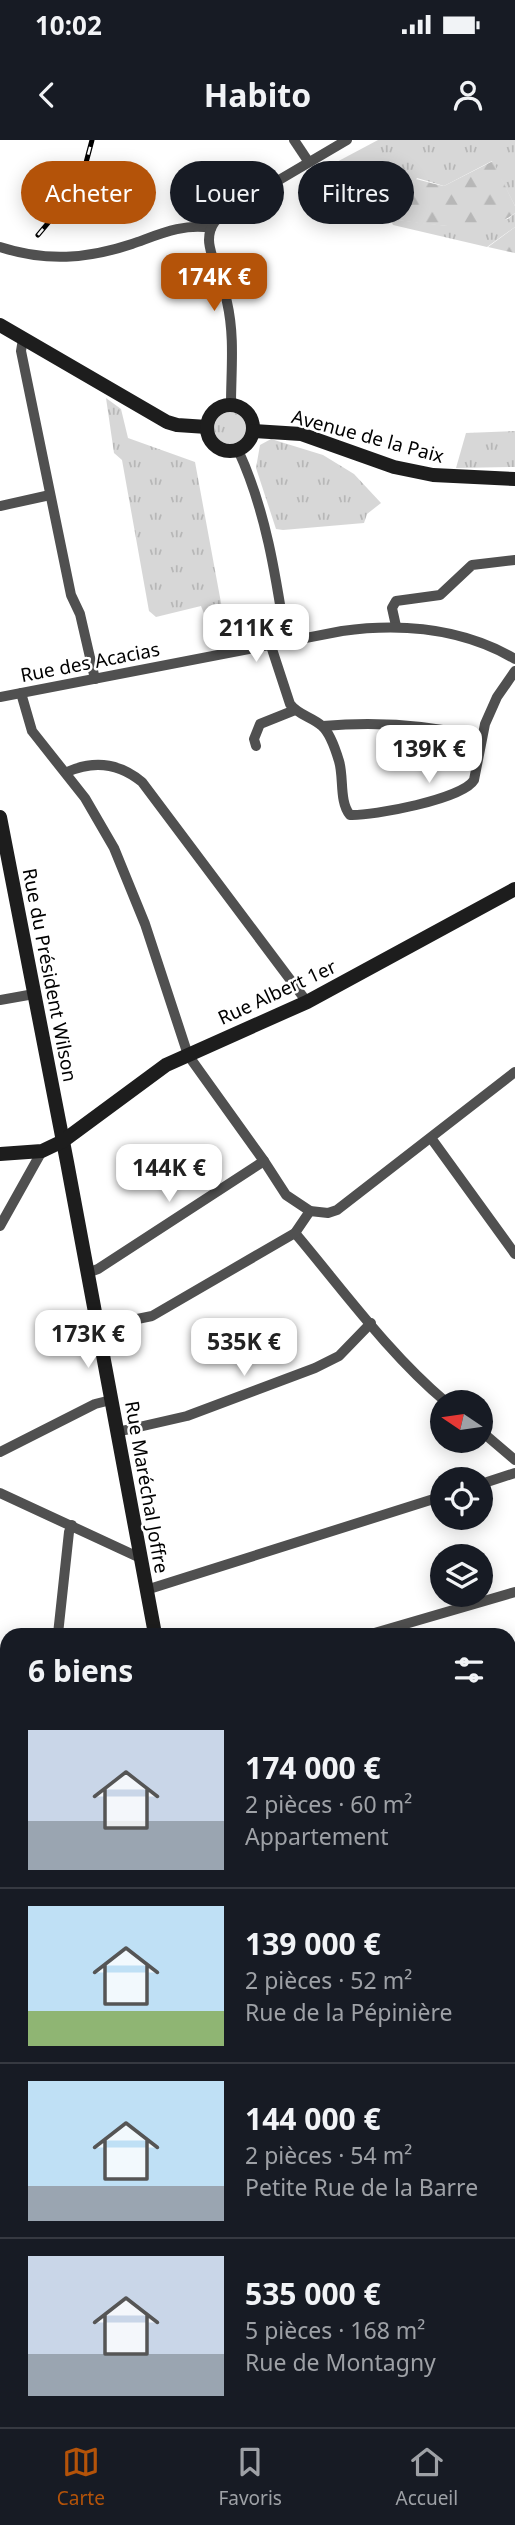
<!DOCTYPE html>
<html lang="fr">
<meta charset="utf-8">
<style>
:root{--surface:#171b24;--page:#242831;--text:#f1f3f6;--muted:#9ea1a6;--line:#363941;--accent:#b45309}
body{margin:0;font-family:"Noto Sans",sans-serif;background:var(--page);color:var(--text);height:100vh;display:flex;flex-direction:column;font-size:26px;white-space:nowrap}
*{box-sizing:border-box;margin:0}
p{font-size:23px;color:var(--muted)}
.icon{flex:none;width:38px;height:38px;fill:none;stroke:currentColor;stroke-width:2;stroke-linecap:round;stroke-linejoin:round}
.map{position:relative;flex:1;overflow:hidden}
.details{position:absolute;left:0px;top:1488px;width:516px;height:800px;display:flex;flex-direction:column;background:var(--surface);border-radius:21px 21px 0 0;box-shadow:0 4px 18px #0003}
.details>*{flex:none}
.top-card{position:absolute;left:21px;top:21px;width:474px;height:63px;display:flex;gap:14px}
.needle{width:46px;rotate:283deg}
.tools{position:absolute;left:430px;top:1250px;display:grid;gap:14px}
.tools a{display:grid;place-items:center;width:63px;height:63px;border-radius:50%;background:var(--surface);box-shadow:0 4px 18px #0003;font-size:35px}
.price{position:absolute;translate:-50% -60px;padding:0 16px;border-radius:14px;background:#fff;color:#222;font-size:23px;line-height:46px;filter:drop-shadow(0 2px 4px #0008)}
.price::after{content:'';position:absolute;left:50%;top:42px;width:21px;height:16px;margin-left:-10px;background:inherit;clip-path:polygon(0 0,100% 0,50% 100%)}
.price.active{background:var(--accent);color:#fff}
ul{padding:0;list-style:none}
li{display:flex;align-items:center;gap:21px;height:175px;padding:0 28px}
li+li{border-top:2px solid var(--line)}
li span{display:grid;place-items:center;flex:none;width:196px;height:140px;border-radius:0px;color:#555}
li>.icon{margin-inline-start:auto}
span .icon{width:84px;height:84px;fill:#fffc;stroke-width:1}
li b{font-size:30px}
h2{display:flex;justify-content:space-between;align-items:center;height:84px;padding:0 28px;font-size:30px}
.pill{padding:0 24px;border-radius:32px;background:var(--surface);box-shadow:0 4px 18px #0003;font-size:24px;line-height:63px}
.pill.active{background:var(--accent);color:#fff}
.status{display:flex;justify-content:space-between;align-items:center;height:49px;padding:0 35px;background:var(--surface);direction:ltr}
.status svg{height:19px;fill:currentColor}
header{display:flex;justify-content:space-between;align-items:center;height:91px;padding:0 28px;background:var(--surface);font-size:32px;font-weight:700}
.dock{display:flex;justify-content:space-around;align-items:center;height:98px;border-top:2px solid var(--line);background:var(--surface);font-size:19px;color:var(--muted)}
.dock a{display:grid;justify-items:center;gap:4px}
.dock .active{color:var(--accent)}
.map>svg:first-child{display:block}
.grass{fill:url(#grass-tufts)}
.forest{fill:url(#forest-firs)}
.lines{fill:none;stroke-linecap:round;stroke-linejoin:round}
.street{stroke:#505050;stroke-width:10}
.secondary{stroke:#1d1d1d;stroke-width:14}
.rail-casing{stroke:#000;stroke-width:5}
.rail{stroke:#fff;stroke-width:2.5;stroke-dasharray:8;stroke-linecap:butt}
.labels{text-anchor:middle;stroke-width:5;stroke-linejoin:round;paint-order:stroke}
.street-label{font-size:19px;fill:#000;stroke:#fff}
</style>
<div class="status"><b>10:02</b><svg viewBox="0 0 49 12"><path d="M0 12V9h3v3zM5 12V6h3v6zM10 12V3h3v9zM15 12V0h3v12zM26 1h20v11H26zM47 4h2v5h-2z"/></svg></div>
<header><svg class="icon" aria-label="back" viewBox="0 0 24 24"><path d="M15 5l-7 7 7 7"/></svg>Habito<svg class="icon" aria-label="person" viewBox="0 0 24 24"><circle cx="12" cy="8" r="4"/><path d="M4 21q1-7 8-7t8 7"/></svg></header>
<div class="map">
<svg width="515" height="2287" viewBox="0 0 515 2287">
<defs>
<pattern id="grass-tufts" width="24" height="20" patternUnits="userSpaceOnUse" patternTransform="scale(1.75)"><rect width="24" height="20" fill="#d7d7d7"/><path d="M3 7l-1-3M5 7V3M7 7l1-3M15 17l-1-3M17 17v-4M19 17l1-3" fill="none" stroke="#b7b7b7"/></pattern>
<pattern id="forest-firs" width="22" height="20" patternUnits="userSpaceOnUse" patternTransform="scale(1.75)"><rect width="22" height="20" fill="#d7d7d7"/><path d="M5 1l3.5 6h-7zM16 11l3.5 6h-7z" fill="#b7b7b7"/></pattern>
</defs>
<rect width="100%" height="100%" fill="#fff"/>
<g class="grass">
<path d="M378,0h137v66l-23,-45 -48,25 -27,-8 -27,41 58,7 60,-7 7,-6v14l-28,20 -94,-22 -3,-7 -49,-23 -42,-13z"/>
<path d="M106,258l15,11 7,29 67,24 29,157 -17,2 -6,-15 -45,11 -7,-6 -27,-151 -8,-7z"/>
<circle cx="230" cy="288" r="17"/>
<path d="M515,291v36l-59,1 10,-35z"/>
<path d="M271,299l52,16 31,19 27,29 -14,11 -3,9 -81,7 -7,-1 -20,-61 4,-23z"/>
</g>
<g class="forest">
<path d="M493,21l22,45v7c-28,24 -91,10 -125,6l-12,-15c17,-40 33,-24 66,-18z"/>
<path d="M515,87v26l-27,-6z"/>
</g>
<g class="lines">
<g class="street">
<path d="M294,0l14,21"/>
<path d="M0,107c46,15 87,12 132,-3 26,-9 51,-21 79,-16"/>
<path d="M23,199l-2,12 50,244 9,19 15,65"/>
<path d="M231,265c0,-35 4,-68 -4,-103 -3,-17 -18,-46 -18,-62 0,-15 8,-22 19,-30l119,-70"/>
<path d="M238,310c28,60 38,127 48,192"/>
<path d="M0,366l50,-11"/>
<path d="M396,486l-4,-18 4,-7 44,-6 32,-30 43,-5"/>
<path d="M271,506l19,58c8,11 22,13 32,22 8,7 14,25 17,35 5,16 0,41 11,54 23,1 113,-16 124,-35l11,-56 12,-27 18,-26"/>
<path d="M21,553l11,38 53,67 29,50 31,76 43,131 76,106 22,34 24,16 18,2 9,-3 178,-138"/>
<path d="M0,557l342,-66c59,-8 120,-3 173,28"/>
<path d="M323,586c53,-5 106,-1 158,11"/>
<path d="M256,606l-2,-7 6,-15 35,-14"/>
<path d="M67,632c27,-12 52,-9 75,10l165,220"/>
<path d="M0,860l34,-6"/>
<path d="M431,998l84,116"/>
<path d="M0,1086l42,-75"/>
<path d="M295,1093c48,57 94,121 151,169"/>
<path d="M87,1133l11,-4 166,-108"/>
<path d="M98,1187l54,-11 143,-83 15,-22"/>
<path d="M481,1291l34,29"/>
<path d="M117,1292l70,-16 128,-48 24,-12 32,-33"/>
<path d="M0,1312l95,-48 16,-4"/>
<path d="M481,1344l34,-11"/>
<path d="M0,1353l136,63h4"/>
<path d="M146,1450l297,-94"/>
<path d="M58,1494l11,-102 3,-7"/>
<path d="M371,1494l144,-42"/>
<path d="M0,1598l7,1"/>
<path d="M509,1860l6,-3"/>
<path d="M0,1871l7,1"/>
<path d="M0,1960h7"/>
<path d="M509,2003l6,5"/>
<path d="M509,2201l6,4"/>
<path d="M509,2233l6,-8"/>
<path d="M372,2280l10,7"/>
<path d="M23,2287l5,-7"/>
<path d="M95,2287l4,-7"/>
<path d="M245,2287l5,-7"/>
<path d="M466,2287l6,-7"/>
</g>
<g class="secondary">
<path d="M0,185l167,97 10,3 30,2"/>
<circle cx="230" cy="288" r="23"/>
<path d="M253,291l48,3 93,33 39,8 82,4"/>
<path d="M0,677l67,345 88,472"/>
<path d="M0,1014l42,-3 21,-10 103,-76 141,-63 208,-113"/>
<path d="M509,1722l6,-5"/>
<path d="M0,2199l7,-9"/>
<path d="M299,2280l1,7"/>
</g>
<g class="rail-casing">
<path id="rail" d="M38,95l20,-24 25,-37 9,-34"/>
</g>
<use href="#rail" class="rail"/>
</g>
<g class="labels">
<g class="street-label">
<text transform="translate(368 296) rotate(15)" y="7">Avenue de la Paix</text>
<text transform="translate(90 522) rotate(-11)" y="7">Rue des Acacias</text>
<text transform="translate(50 835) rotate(79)" y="7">Rue du Président Wilson</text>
<text transform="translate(277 852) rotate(-25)" y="7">Rue Albert 1er</text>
<text transform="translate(147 1347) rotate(80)" y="7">Rue Maréchal Joffre</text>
</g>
</g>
</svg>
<div class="tools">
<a><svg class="needle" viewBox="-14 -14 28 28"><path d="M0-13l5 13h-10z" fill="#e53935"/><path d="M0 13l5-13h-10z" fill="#9ea1a6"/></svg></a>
<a><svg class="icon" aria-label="locate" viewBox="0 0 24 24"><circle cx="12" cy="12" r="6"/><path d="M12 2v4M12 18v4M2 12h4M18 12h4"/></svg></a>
<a><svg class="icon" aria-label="layers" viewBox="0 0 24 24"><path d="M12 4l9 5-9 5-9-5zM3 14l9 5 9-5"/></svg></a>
</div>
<b class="price active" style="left:214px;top:173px">174K €</b>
<b class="price" style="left:256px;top:524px">211K €</b>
<b class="price" style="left:429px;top:645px">139K €</b>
<b class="price" style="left:169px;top:1064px">144K €</b>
<b class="price" style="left:88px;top:1230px">173K €</b>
<b class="price" style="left:244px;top:1238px">535K €</b>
<div class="top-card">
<a class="pill active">Acheter</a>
<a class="pill">Louer</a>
<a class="pill">Filtres</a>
</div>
<section class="details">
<h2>6 biens<svg class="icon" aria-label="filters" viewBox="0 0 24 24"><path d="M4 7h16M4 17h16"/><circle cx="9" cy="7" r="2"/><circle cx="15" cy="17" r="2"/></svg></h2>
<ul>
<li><span style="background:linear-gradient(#c9d6e8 65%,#9aa5b1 0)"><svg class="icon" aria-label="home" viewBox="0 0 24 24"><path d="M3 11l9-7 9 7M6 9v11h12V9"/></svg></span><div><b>174 000 €</b><p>2 pièces · 60 m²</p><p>Appartement</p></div></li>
<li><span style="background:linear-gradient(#bfe0f5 75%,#8fb573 0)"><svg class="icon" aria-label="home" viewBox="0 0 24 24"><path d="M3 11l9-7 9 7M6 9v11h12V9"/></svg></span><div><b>139 000 €</b><p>2 pièces · 52 m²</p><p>Rue de la Pépinière</p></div></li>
<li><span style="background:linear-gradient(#bfe0f5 75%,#9aa5b1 0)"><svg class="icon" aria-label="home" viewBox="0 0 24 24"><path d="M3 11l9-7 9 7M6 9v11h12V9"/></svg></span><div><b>144 000 €</b><p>2 pièces · 54 m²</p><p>Petite Rue de la Barre</p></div></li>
<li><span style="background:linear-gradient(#c9d6e8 70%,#9aa5b1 0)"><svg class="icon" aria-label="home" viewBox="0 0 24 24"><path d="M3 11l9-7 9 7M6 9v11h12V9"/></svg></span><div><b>535 000 €</b><p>5 pièces · 168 m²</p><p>Rue de Montagny</p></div></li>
</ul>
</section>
</div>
<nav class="dock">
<a class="active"><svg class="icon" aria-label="map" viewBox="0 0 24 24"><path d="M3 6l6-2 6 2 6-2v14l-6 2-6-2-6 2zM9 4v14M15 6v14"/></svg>Carte</a>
<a><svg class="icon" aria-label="saved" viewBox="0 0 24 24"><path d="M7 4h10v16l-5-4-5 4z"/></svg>Favoris</a>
<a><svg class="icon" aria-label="home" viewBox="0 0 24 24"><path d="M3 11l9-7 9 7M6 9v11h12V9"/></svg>Accueil</a>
</nav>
